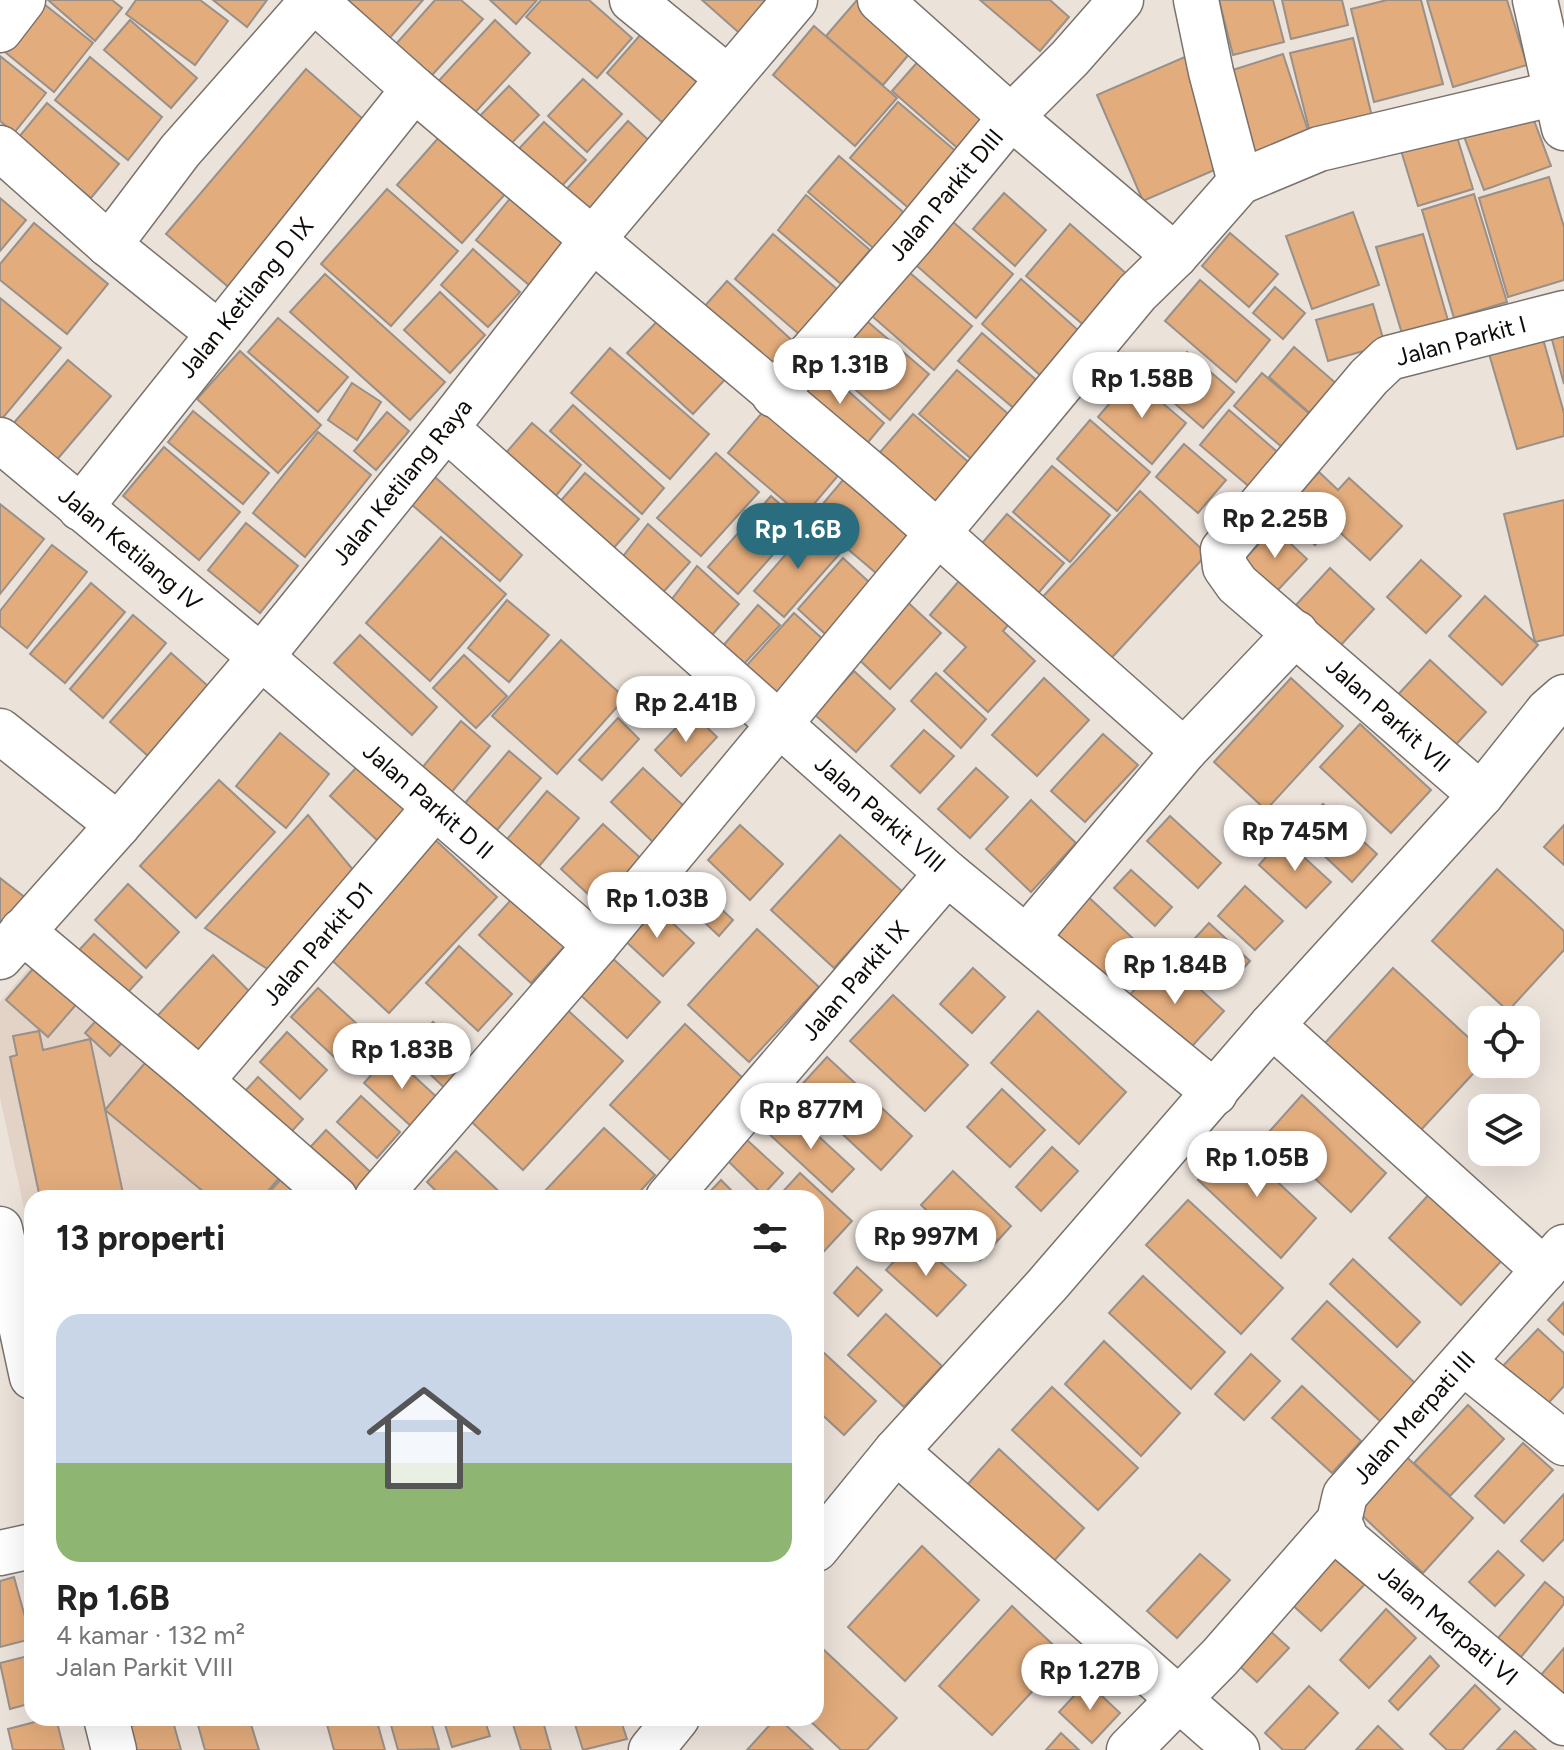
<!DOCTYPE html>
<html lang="id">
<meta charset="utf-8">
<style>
:root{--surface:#fff;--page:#f6f6f6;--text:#222;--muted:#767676;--line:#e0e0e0;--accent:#2a6d7f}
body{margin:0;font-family:Figtree,sans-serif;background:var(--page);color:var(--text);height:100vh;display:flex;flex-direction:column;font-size:30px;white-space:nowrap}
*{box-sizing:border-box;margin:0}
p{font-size:26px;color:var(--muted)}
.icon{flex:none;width:44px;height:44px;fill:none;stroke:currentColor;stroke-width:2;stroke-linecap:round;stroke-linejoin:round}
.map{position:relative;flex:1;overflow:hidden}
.details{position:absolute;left:24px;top:1190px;width:800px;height:536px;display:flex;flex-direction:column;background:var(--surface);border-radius:24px;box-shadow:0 8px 32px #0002}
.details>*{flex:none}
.controls{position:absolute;left:1468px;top:1006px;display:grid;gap:16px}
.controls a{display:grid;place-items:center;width:72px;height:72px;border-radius:16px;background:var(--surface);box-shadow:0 8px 32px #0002;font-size:40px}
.price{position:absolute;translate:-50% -68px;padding:0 18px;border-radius:28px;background:#fff;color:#222;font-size:26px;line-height:52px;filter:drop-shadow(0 2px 4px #0008)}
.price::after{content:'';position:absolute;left:50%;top:48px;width:24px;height:18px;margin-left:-12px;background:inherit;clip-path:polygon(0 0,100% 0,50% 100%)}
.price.current{background:var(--accent);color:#fff}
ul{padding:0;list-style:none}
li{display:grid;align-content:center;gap:16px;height:424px;padding:0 32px}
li+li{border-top:2px solid var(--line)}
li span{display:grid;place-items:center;height:248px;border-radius:24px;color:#555}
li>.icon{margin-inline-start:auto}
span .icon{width:144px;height:144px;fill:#fffc;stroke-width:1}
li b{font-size:34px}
h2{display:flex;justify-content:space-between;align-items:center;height:96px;padding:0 32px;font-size:34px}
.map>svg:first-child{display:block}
.built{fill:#e3d3c7}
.building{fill:#e3ac7c;stroke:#989089;stroke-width:2}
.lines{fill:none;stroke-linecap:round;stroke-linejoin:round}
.minor-casing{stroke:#7a726c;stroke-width:47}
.minor{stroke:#fff;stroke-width:44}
.labels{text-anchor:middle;stroke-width:8;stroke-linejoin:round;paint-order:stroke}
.street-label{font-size:24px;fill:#0e0b08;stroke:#fff}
</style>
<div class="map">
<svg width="1564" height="1750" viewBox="0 0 1564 1750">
<rect width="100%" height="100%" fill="#ebe2da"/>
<path class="built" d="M37,959l287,239h-292v47l-32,-147v-96z"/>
<g class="building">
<path d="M39,0l54,43 -39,49 -54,-44z"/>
<path d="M48,0h64l10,8 -27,33z"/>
<path d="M136,0h64l28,21 -33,44 -69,-51z"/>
<path d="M213,0h54l-20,27z"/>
<path d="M343,0h80l-42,48z"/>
<path d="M435,0h26l22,19 -60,66 -35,-32z"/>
<path d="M490,0h47l-21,24z"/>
<path d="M541,0h48l43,38 -35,40 -71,-61z"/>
<path d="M702,0h69l-26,38z"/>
<path d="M857,0h19l45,40 -38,45 -57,-49z"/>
<path d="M980,0h70l19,17 -29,34z"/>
<path d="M1219,0h54l11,42 -51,13z"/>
<path d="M1282,0h60l6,25 -57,14z"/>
<path d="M1387,0h34l22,84 -69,18 -23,-93z"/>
<path d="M1427,0h80l20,65 -74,22z"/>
<path d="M130,20l67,58 -26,30 -67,-58z"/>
<path d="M495,20l35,33 -61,66 -35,-33z"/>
<path d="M814,26l83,72 -42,48 -82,-71z"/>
<path d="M642,33l66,59 -35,40 -66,-59z"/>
<path d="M1353,38l21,87 -62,16 -22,-88z"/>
<path d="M929,49l70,60 -37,43 -70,-61z"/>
<path d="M1283,54l30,92 -67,21 -29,-92z"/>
<path d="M0,56l46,37 -32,40 -14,-12z"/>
<path d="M1187,56l46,106 -90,39 -46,-106z"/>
<path d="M90,57l72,60 -34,43 -73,-60z"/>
<path d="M306,69l65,57 -139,164 -66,-56z"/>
<path d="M583,79l39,35 -35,38 -39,-36z"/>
<path d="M509,86l30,29 -37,38 -30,-29z"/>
<path d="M898,102l60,51 -47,57 -61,-52z"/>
<path d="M47,103l72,61 -28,34 -73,-60z"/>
<path d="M1529,107l22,59 -67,24 -22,-59z"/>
<path d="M628,121l27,25 -65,71 -27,-24z"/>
<path d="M544,122l42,38 -29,31 -42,-38z"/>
<path d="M448,127l65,58 -51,58 -65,-58z"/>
<path d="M1454,127l19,62 -55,17 -19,-62z"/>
<path d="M839,156l70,61 -30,36 -71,-61z"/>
<path d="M1549,177l15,50v53l-56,17 -29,-99z"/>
<path d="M387,189l71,62 -67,75 -70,-62z"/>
<path d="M517,190l53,44 -41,51 -53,-45z"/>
<path d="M1004,193l42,37 -31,36 -42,-37z"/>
<path d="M1474,194l33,108 -53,16 -32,-108z"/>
<path d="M806,195l64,55 -29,34 -63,-54z"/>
<path d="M0,198l26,22 -26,31z"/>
<path d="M1353,212l26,73 -67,24 -26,-73z"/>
<path d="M945,215l68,59 -37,44 -68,-60z"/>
<path d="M34,223l74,61 -41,50 -67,-54v-16z"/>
<path d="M1070,224l59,52 -43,51 -60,-51z"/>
<path d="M1230,233l48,41 -29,33 -47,-41z"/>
<path d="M773,234l71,61 -38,45 -71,-61z"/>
<path d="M1423,234l26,90 -46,13 -27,-90z"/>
<path d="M473,249l47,43 -32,35 -47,-42z"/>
<path d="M902,266l70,60 -38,44 -69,-60z"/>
<path d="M325,274l120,108 -35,38 -120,-108z"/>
<path d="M1021,279l58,52 -38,45 -59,-52z"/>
<path d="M1200,280l70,60 -34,42 -71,-61z"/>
<path d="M727,281l69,63 -30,35 -70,-63z"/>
<path d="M1275,287l30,26 -22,26 -30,-26z"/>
<path d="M440,292l45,43 -35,38 -46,-43z"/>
<path d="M0,298l61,50 -60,72 -1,-1z"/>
<path d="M1373,304l12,41 -57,16 -12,-41z"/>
<path d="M665,313l65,61 -37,40 -66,-61z"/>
<path d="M861,316l68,58 -39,46 -67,-59z"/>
<path d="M278,318l70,59 -30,35 -70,-60z"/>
<path d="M1564,320v64l-16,-59z"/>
<path d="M1541,332l23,81v23l-47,13 -30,-102z"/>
<path d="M982,333l66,57 -24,27 -66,-56z"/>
<path d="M1294,347l44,38 -26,30 -43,-38z"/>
<path d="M610,348l99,86 -39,45 -99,-86z"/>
<path d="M240,351l81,74 -43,48 -81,-74z"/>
<path d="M1187,352l47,40 -31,36 -46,-40z"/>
<path d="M68,360l43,36 -56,66 -43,-37z"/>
<path d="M818,364l66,59 -20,24 -67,-57z"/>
<path d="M957,370l63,54 -38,44 -63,-54z"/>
<path d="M1262,373l49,42 -28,33 -49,-42z"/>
<path d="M1132,377l54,46 -34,41 -54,-47z"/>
<path d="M352,383l29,19 -24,38 -29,-20z"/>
<path d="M573,405l91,83 -22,26 -92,-83z"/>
<path d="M767,407l74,65 -38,45 -75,-64z"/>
<path d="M1229,410l52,45 -29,34 -52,-44z"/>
<path d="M193,411l76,62 -26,31 -75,-62z"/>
<path d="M387,412l22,19 -33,39 -22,-19z"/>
<path d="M913,414l67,58 -37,43 -67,-58z"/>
<path d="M1090,420l60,52 -33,39 -60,-52z"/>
<path d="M532,423l49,42 -26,32 -50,-43z"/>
<path d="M318,432l53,43 -66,82 -52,-44z"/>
<path d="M1184,444l42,36 -28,33 -42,-36z"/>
<path d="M164,447l76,65 -41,48 -76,-64z"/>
<path d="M716,453l43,39 -58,64 -44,-38z"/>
<path d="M1052,466l58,49 -40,47 -57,-50z"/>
<path d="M1319,472l19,18 11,-12 53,48 -32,34 -37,-34 -18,19 -34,-32z"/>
<path d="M585,473l54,46 -27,31 -54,-46z"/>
<path d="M848,474l72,62 -38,42 -71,-60z"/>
<path d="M435,477l87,78 -22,26 -89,-77z"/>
<path d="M1140,491l67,63 -101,110 -68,-62z"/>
<path d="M771,496l30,27 -63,71 -30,-27z"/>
<path d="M1564,500v135l-29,7 -31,-128z"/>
<path d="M0,504l44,35 -44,55z"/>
<path d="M1007,514l57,49 -29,34 -57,-49z"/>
<path d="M246,523l52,43 -38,47 -52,-43z"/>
<path d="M648,524l42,38 -40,45 -40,-34z"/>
<path d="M812,524l30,27 -58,66 -30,-26z"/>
<path d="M1274,528l33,31 -31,33 -33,-31z"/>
<path d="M441,537l65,57 -76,87 -64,-58z"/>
<path d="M52,545l35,27 -60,76 -27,-22v-15z"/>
<path d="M843,558l39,36 -46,50 -38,-35z"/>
<path d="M1421,560l40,36 -35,37 -39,-36z"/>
<path d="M697,566l42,38 -41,47 -39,-35z"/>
<path d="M970,568l50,43 -17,20 32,30 -47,51 -44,-41 22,-24 -36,-32z"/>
<path d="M1330,568l44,41 -34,37 -44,-41z"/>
<path d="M91,583l34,29 -60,71 -35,-29z"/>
<path d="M1485,596l53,49 -36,40 -53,-49z"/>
<path d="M902,597l39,36 -51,56 -39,-37z"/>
<path d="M507,600l42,35 -40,47 -41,-34z"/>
<path d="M758,605l22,20 -50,54 -20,-18z"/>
<path d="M794,613l43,39 -57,62 -42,-39z"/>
<path d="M133,615l33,28 -63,75 -33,-29z"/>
<path d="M360,635l77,72 -25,28 -78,-72z"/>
<path d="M561,640l64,58 -68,76 -65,-58z"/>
<path d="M171,653l37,33 -60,70 -38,-34z"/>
<path d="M464,655l43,41 -31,32 -43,-40z"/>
<path d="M1430,660l56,52 -36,39 -56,-52z"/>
<path d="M854,671l41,38 -39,43 -42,-38z"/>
<path d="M936,673l50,46 -25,29 -50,-47z"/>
<path d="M1044,678l45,42 -52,56 -45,-41z"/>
<path d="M1291,678l52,48 -77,84 -52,-48z"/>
<path d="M691,712l26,25 -36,39 -26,-26z"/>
<path d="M618,718l21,21 -37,41 -23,-20z"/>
<path d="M461,721l29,25 -45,54 -29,-25z"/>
<path d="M1360,724l71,66 -40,43 -71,-66z"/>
<path d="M924,730l30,26 -34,37 -29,-27z"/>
<path d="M280,733l49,41 -43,54 -50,-42z"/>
<path d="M1103,734l35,31 -53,57 -34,-31z"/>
<path d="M509,751l32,27 -44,52 -32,-27z"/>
<path d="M367,756l49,45 -37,41 -49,-46z"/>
<path d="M643,768l43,40 -32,35 -43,-41z"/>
<path d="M976,768l32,29 -38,41 -32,-29z"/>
<path d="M219,780l56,52 -79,86 -56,-52z"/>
<path d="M547,791l32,27 -44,53 -32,-27z"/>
<path d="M1031,800l45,43 -45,49 -45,-43z"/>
<path d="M1323,804l54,50 -25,28 -54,-51z"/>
<path d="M308,815l46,56 -79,103 -70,-46z"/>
<path d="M1170,816l51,47 -23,25 -51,-47z"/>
<path d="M603,824l42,38 -42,46 -42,-39z"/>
<path d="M740,825l43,39 -33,36 -42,-40z"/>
<path d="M1564,825v40l-20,-18z"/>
<path d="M430,835l67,62 -108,116 -66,-61z"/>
<path d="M840,835l63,57 -69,76 -63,-58z"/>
<path d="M1283,838l48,44 -25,26 -47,-43z"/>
<path d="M1497,869l67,62v19l-56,61 -76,-70z"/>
<path d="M1131,870l41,37 -17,19 -41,-38z"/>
<path d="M683,873l50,47 -14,16 -50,-47z"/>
<path d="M0,878l27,21 -27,34z"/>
<path d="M128,884l51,48 -33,36 -51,-48z"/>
<path d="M1245,886l38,35 -28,29 -37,-34z"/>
<path d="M519,891l52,48 -40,44 -52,-48z"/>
<path d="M1083,892l56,52 -38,41 -56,-51z"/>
<path d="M651,903l43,40 -31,33 -43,-40z"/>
<path d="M1209,923l41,38 -24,26 -41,-38z"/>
<path d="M757,929l62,58 -70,75 -61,-57z"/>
<path d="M94,934l48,43 -26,28 -47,-44z"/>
<path d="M459,946l53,48 -34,37 -52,-48z"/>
<path d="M608,954l52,48 -33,36 -53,-49z"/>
<path d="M213,955l41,41 -55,73 -49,-45z"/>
<path d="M1165,957l59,54 -40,44 -59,-55z"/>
<path d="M38,963l42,37 -32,37 -42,-37z"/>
<path d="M973,968l32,29 -33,36 -32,-29z"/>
<path d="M1393,968l89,82v14l-62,67 -95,-88z"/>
<path d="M318,988l52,48 -27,29 -52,-48z"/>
<path d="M893,995l75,70 -43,46 -75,-70z"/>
<path d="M561,1004l62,57 -100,109 -62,-58z"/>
<path d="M1038,1011l88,81 -47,52 -88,-81z"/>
<path d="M102,1014l25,23 -17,19 -25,-23z"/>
<path d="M433,1022l49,45 -28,30 -48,-46z"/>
<path d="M685,1024l60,56 -74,81 -61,-56z"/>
<path d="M39,1031l4,19 47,-11 34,159h-84l-30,-141 7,-2 -4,-19z"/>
<path d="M287,1032l40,38 -27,29 -40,-37z"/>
<path d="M390,1054l50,46 -27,28 -49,-45z"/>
<path d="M151,1056l135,114 -24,28h-51l-106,-88z"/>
<path d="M827,1057l85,79 -31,34 -85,-79z"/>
<path d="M258,1077l45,42 -23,25 -45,-42z"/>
<path d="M1002,1089l43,41 -35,37 -43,-40z"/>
<path d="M1302,1095l84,78 -35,39 -84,-78z"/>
<path d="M361,1096l39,36 -23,26 -40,-36z"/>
<path d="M789,1109l65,60 -22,23 -64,-59z"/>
<path d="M604,1128l51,47 -21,23h-84l-6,-6z"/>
<path d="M326,1130l57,54 -32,14 -47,-44z"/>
<path d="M747,1140l36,33 -20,22 -35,-34z"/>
<path d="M1234,1141l82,77 -35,40 -83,-78z"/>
<path d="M1052,1147l26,24 -37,40 -25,-24z"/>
<path d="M456,1151l50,47h-63l-16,-16z"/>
<path d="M953,1171l58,55 -31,34 -59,-55z"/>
<path d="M800,1173l52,48 -36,39v-62h-39z"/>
<path d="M281,1179l39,19h-56z"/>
<path d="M721,1180l18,18h-35z"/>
<path d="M1433,1190l72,67 -44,48 -72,-67z"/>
<path d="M1188,1200l95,88 -42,46 -95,-89z"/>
<path d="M915,1239l51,46 -29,31 -51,-46z"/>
<path d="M1353,1259l67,63 -23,25 -67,-63z"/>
<path d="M857,1267l25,23 -24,26 -24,-23z"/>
<path d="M1143,1276l82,76 -34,37 -82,-76z"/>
<path d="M1327,1301l89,83 -35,38 -89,-83z"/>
<path d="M1564,1302v33l-16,-15z"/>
<path d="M886,1314l56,52 -38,41 -56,-52z"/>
<path d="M1538,1329l26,24v33l-22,24 -43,-40z"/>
<path d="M1104,1341l76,72 -39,43 -76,-72z"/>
<path d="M822,1351l54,50 -32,34 -28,-26v-52z"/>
<path d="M1251,1354l29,27 -36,39 -29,-26z"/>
<path d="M1302,1386l59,55 -29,32 -60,-55z"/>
<path d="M1052,1387l86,81 -40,42 -86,-80z"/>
<path d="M1468,1405l36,34 -54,57 -36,-33z"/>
<path d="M1523,1443l30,27 -49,53 -29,-27z"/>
<path d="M999,1449l85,79 -33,36 -84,-79z"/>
<path d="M1400,1451l73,67 -50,55 -72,-68z"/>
<path d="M1564,1494v45l-21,22 -22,-20z"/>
<path d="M922,1546l57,54 -74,81 -57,-54z"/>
<path d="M1498,1551l26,24 -29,31 -26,-24z"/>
<path d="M1200,1554l30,26 -53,58 -30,-27z"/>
<path d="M1333,1554l32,30 -44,47 -32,-29z"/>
<path d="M14,1577l17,62 -31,8v-66z"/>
<path d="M1545,1582l19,16v6l-43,53 -23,-19z"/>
<path d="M1012,1606l53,50 -73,79 -53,-49z"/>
<path d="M1386,1609l30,29 -47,50 -29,-28z"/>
<path d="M1267,1628l22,20 -32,34 -22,-20z"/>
<path d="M1564,1648v46l-23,-19z"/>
<path d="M824,1650l73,68 -30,32h-26l-34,-32h9v-59z"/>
<path d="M32,1655v48l-22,6 -10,-46z"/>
<path d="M1430,1656l9,10 -41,44 -9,-9z"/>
<path d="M1087,1682l33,31 -28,30 -33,-31z"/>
<path d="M1475,1685l25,24 -38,41h-15l-17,-16z"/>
<path d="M1309,1686l29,27 -34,37h-21l-18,-17z"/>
<path d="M50,1718h6l8,32h-51l-5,-21z"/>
<path d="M159,1718h13l9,32h-51l-6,-22z"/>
<path d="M196,1718h53l10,32h-54z"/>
<path d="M336,1718h40l9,32h-51l-8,-29z"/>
<path d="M389,1718h41l9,31 -41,1z"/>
<path d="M443,1718h41l6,18 -38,11z"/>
<path d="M511,1718h31l9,32h-30z"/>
<path d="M573,1718h47l7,21 -44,11z"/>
<path d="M776,1718h2l35,32h-66z"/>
<path d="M1378,1726l25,24h-47z"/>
<path d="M1515,1731l21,19h-39z"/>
<path d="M1061,1733l18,17h-33z"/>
</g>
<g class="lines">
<g class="minor-casing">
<g id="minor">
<path d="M314,0l100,89 465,392 305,270"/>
<path d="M632,0l96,78"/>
<path d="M880,0l131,117 164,139"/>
<path d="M1196,0l15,72 29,110"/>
<path d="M1535,0l29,128"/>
<path d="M0,30l23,-30"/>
<path d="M0,148l109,97 109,88"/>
<path d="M109,245l71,-94 133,-151"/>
<path d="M774,395l139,-159 98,-119 59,-59 51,-58"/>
<path d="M446,428l501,445 268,220"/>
<path d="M0,440l261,217 335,288"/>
<path d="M80,508l334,-419"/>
<path d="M0,731l118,94"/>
<path d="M1481,795l-244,-211 -12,-17 -2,-17 146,-173 20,-19 175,-45"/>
<path d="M22,931l179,150 134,117"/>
<path d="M1027,937l157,-186 112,-118"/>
<path d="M0,957l118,-132 143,-168 185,-229 147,-189 202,-239"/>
<path d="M1272,1025l272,245"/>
<path d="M201,1081l234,-274"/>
<path d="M377,1198l219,-253 541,-652 38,-37 65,-74 79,-33 237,-56"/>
<path d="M668,1198l279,-325"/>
<path d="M0,1229l32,148"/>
<path d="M1464,1363l100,80"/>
<path d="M896,1451l341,299"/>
<path d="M1339,1521l8,19 217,183"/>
<path d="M816,1549l80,-98 151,-166 225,-260 209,-230 67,-84 16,-14"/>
<path d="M0,1553l32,-7"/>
<path d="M106,1718l8,32"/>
<path d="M651,1750l26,-32"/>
<path d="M1129,1750l91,-93 119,-136 6,-26 219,-248"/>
</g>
</g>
<use href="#minor" class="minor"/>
</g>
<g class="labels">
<g class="street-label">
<text transform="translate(946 195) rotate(-50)" y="8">Jalan Parkit DIII</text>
<text transform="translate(246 298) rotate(-51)" y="8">Jalan Ketilang D IX</text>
<text transform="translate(1461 341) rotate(-15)" y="8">Jalan Parkit I</text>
<text transform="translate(402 482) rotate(-51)" y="8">Jalan Ketilang Raya</text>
<text transform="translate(130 549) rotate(40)" y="8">Jalan Ketilang IV</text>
<text transform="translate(1388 715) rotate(42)" y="8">Jalan Parkit VII</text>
<text transform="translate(428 801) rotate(41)" y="8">Jalan Parkit D II</text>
<text transform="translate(880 814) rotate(41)" y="8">Jalan Parkit VIII</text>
<text transform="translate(318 944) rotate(-49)" y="8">Jalan Parkit D1</text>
<text transform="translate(855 981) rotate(-49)" y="8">Jalan Parkit IX</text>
<text transform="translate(1414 1418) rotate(-48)" y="8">Jalan Merpati III</text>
<text transform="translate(1448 1625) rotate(40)" y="8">Jalan Merpati VI</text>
</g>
</g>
</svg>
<div class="controls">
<a><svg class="icon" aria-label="locate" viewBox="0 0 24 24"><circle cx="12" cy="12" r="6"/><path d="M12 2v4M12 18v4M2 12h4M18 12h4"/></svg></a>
<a><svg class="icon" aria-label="layers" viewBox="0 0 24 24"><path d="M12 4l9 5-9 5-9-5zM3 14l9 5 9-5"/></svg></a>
</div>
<b class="price" style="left:840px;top:406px">Rp 1.31B</b>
<b class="price" style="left:1142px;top:420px">Rp 1.58B</b>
<b class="price" style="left:1275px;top:560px">Rp 2.25B</b>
<b class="price current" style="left:798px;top:571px">Rp 1.6B</b>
<b class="price" style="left:686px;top:744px">Rp 2.41B</b>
<b class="price" style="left:1295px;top:873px">Rp 745M</b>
<b class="price" style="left:657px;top:940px">Rp 1.03B</b>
<b class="price" style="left:1175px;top:1006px">Rp 1.84B</b>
<b class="price" style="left:402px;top:1091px">Rp 1.83B</b>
<b class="price" style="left:811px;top:1151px">Rp 877M</b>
<b class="price" style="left:1257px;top:1199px">Rp 1.05B</b>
<b class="price" style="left:926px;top:1278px">Rp 997M</b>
<b class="price" style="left:1090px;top:1712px">Rp 1.27B</b>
<section class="details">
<h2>13 properti<svg class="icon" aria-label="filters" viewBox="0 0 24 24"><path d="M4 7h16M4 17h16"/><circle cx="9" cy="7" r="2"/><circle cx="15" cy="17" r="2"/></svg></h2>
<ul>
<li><span style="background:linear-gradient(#c9d6e8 60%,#8fb573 0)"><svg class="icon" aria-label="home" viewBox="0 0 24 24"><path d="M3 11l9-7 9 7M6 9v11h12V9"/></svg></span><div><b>Rp 1.6B</b><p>4 kamar · 132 m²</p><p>Jalan Parkit VIII</p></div></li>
</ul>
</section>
</div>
